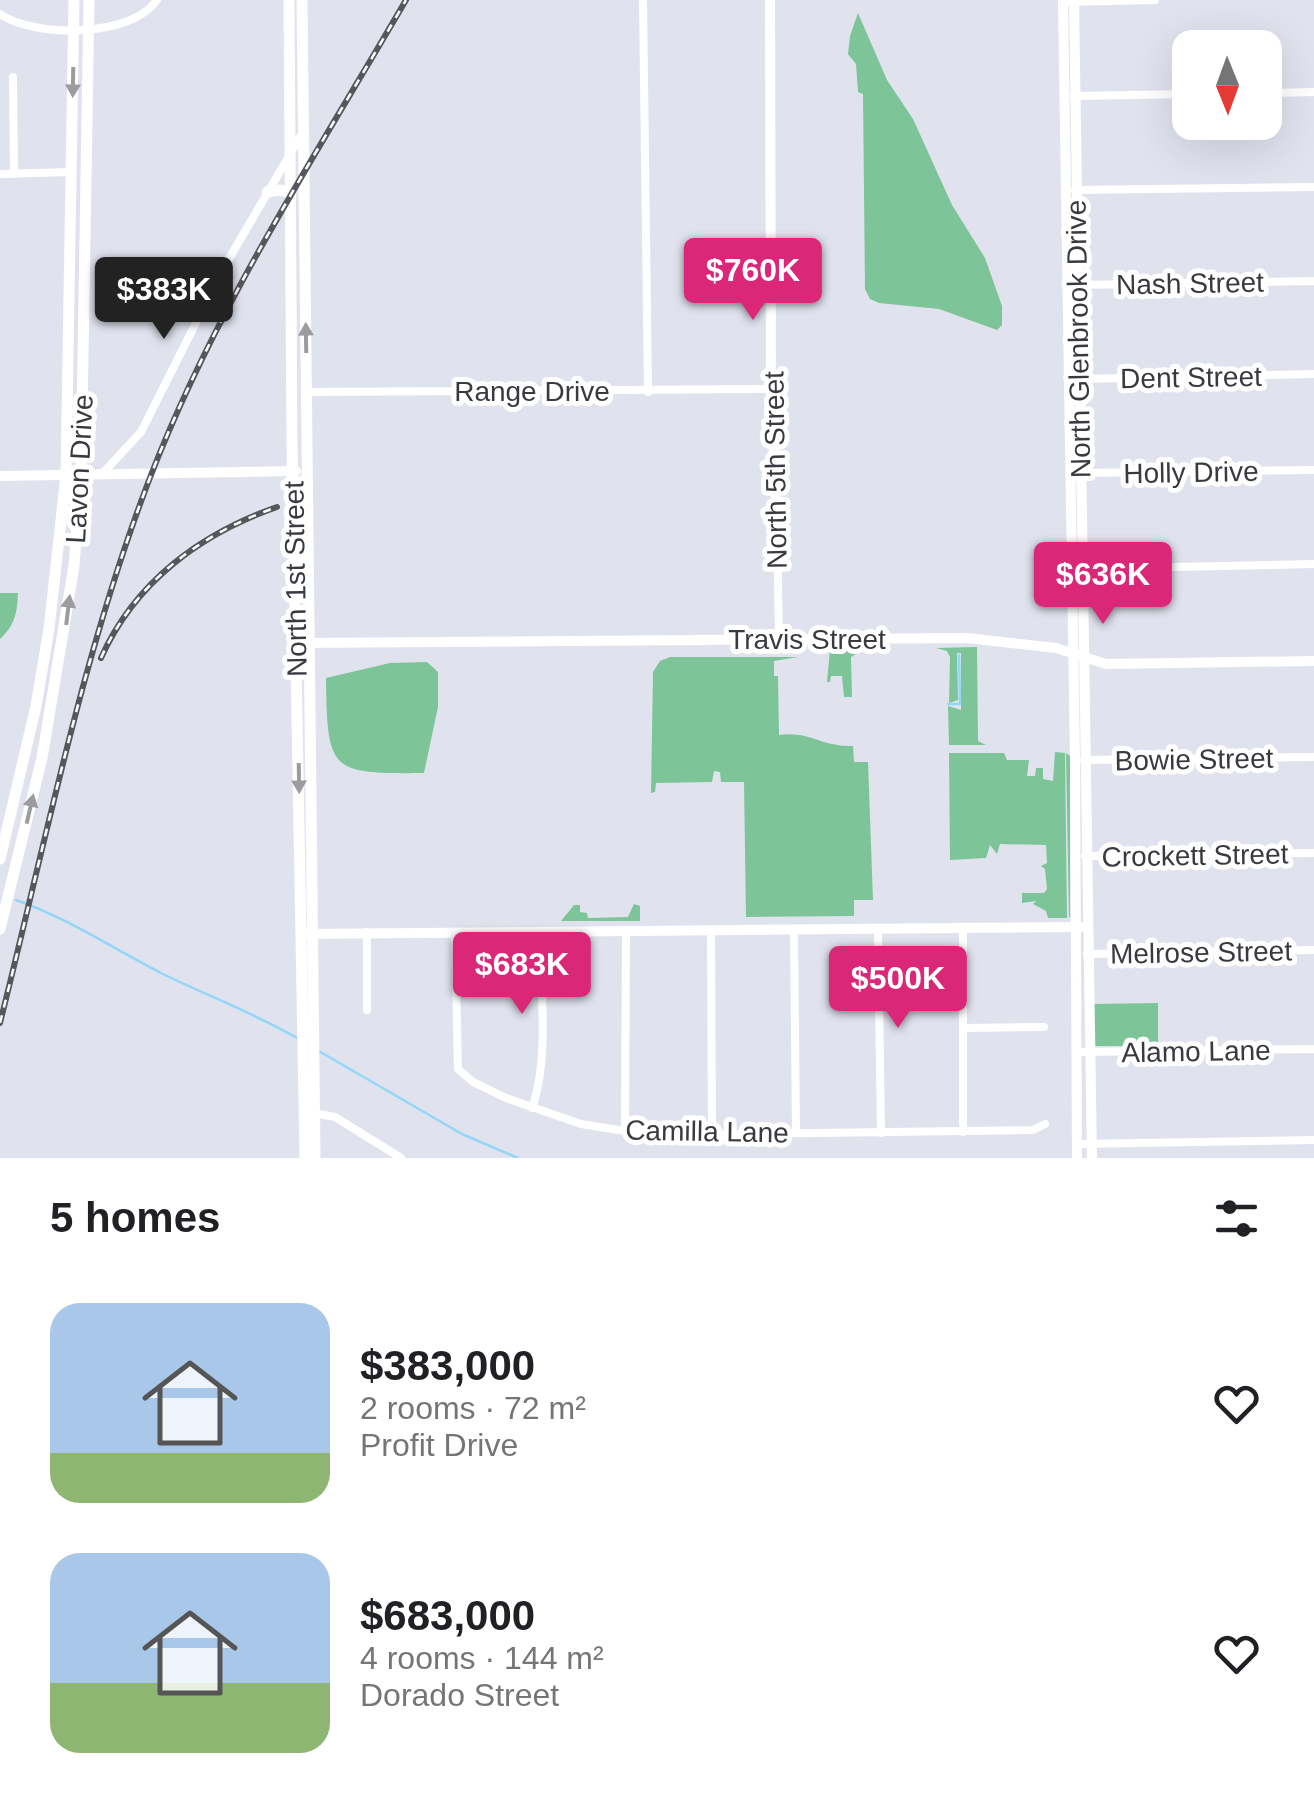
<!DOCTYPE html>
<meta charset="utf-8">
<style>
:root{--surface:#fff;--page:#f2f2f2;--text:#202124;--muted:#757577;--accent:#db2777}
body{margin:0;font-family:Helvetica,sans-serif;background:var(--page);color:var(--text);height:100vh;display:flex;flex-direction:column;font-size:38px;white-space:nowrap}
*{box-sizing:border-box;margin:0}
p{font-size:32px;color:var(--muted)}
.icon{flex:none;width:55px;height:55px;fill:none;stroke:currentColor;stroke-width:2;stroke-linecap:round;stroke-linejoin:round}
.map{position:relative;height:1158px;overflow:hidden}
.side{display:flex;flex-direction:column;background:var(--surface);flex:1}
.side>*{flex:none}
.needle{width:65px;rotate:179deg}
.fabs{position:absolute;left:1172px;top:30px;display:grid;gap:20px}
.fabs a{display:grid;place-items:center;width:110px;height:110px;border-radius:20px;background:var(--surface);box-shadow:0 10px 40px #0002;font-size:50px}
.price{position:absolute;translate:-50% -85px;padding:0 22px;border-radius:10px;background:var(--accent);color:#fff;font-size:32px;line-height:65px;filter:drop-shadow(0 2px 5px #0008)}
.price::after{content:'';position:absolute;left:50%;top:60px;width:30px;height:22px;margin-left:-15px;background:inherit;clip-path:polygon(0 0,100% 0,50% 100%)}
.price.active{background:#222;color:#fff}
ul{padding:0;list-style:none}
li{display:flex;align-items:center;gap:30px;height:250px;padding:0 50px}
li span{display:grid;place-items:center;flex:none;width:280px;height:200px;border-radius:30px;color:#555}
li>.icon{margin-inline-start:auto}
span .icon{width:120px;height:120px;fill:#fffc;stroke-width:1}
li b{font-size:42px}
h2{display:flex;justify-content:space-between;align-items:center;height:120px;padding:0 50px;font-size:42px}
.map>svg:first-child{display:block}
.green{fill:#7dc498}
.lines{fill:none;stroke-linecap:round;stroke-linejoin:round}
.stream{stroke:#94d5f8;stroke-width:2.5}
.street{stroke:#fff;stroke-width:8}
.secondary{stroke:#fff;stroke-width:10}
.primary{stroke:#fff;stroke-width:11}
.rail-casing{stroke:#55575d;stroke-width:6}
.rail{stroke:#fff;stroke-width:2.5;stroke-dasharray:8;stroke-linecap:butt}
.oneway{fill:#9c9c9f}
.labels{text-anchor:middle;stroke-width:10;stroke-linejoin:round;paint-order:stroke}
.street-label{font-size:28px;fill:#393a3f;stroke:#fff}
</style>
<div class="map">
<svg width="1314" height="1158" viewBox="0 0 1314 1158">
<rect width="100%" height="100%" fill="#e0e3ee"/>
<g class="green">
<path d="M858,13l29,67 26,39 39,86 33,53 17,48v19l-5,5 -58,-21 -60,-6 -9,-4 -5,-10 -2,-195 -5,-2 -2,-28 -8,-10 2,-18z"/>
<path d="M0,593h18c-1,20 -3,32 -18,46z"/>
<path d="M977,647l1,94 8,4h70h-107l-1,-39 13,4v-57h-4l1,47 -9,3 1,-46 -3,-6 -11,-3z"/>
<path d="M822,648h44l-15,9 1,40h-8l-2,-21h-11l-1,6h-3l3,-32z"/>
<path d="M670,657h128l-24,4v15h4l1,59c33,-4 40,12 74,11l1,16h14l5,138h-19v16l-108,1 -2,-135h-23l-1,-10 -6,-1 -2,11 -56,1 -1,9 -4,1 2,-121 7,-11z"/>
<path d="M427,662l11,10v35l-14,66c-94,1 -97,-1 -98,-95l64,-15z"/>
<path d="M1055,752l10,1 2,165h-19l-2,-7 -13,-7 3,-3 -14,2v-10h22l3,-4 -2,-20 -4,-3 6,-3 -1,-18 -46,-1 -3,10 -7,-9 -4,13 -36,2 -1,-107h55l3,7h22l-2,16h8l1,-8h7v11l10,2z"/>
<path d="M1066,753l4,3v161h-1z"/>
<path d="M634,904l6,2v15h-79l13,-16h6v7l7,1 1,5 40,-1z"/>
<path d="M1158,1003v43h-64v-42z"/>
</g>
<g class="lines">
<g class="stream">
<path d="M948,704h12l-1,-49"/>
<path d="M16,900c52,18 98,49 147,74 45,22 91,39 134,64"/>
<path d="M317,1050l145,84 56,24"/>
</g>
<g class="street">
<path d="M643,0l5,392"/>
<path d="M1063,2l92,-2"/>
<path d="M0,14c35,24 131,24 157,-14"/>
<path d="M13,77l1,97"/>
<path d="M1265,93l49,-1"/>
<path d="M1074,96l116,-2"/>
<path d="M0,174l72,-2"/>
<path d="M1075,190l239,-3"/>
<path d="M1076,285l238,-4"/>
<path d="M1077,379l237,-5"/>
<path d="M306,392l465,-3"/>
<path d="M1078,473l236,-3"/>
<path d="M102,474l39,-42 82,-163 80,-137"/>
<path d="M777,527l2,113"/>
<path d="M1080,569l234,-5"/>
<path d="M1084,760l230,-3"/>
<path d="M1085,856l229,-3"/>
<path d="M878,929l3,204"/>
<path d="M963,929v203"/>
<path d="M711,930l1,205"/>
<path d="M794,930l2,203"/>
<path d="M367,932v78"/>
<path d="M455,932l3,137 15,13 33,16 75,26 44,7 46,4 362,-5 12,-6"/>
<path d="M1087,954l227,-4"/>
<path d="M963,1028l81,-1"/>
<path d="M1078,1052l236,-3"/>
<path d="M532,1108c18,-51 8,-122 8,-177"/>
<path d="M313,1113l22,4 66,41"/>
<path d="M625,1131l1,-200"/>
<path d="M1077,1144l237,-4"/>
</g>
<g class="secondary">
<path d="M770,0l1,389 6,138"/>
<path d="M1063,0l12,761 2,397"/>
<path d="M1074,0l18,1158"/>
<path d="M0,476l296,-5"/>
<path d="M297,643l670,-5 89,10 50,16 208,-3"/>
<path d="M302,934l779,-7"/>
</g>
<g class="primary">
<path d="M289,0l3,442 13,716"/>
<path d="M302,0l13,1158"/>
<path d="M267,192l13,-2 11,3"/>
<path d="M0,859l36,-153 13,-77 17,-154 8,-475"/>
<path d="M0,929l42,-171 32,-192 7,-92 8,-474"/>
</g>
<g class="rail-casing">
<g id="rail">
<path d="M101,658c34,-76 99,-124 176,-151"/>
<path d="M0,1023c46,-183 83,-372 151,-548 65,-168 165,-320 255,-475"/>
</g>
</g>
<use href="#rail" class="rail"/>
</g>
<defs><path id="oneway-solid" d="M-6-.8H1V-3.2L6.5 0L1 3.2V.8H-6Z" transform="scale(2.5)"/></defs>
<g class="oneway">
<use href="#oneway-solid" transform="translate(73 82) rotate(91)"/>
<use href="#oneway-solid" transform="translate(306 338) rotate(-91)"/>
<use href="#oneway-solid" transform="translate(68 610) rotate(-83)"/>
<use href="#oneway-solid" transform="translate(299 778) rotate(89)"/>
<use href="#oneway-solid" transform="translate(30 809) rotate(-77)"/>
</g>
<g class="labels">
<g class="street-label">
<text transform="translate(1190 283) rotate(-1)" y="10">Nash Street</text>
<text transform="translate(1078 339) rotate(-91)" y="10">North Glenbrook Drive</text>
<text transform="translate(1191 377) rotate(-1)" y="10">Dent Street</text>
<text x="532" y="401">Range Drive</text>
<text transform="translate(79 469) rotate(-87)" y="10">Lavon Drive</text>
<text transform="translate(775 470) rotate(-91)" y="10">North 5th Street</text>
<text transform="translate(1191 472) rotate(-1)" y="10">Holly Drive</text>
<text transform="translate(295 579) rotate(-91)" y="10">North 1st Street</text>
<text x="807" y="649">Travis Street</text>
<text transform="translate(1194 759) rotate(-1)" y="10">Bowie Street</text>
<text transform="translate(1195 855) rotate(-1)" y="10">Crockett Street</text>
<text transform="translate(1201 952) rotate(-1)" y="10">Melrose Street</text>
<text transform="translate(1196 1051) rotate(-1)" y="10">Alamo Lane</text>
<text transform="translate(707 1131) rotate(1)" y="10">Camilla Lane</text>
</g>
</g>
</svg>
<div class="fabs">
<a><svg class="needle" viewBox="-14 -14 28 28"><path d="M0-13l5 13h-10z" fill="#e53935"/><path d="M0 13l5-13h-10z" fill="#757577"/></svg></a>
</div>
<b class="price" style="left:753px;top:323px">$760K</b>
<b class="price active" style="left:164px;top:342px">$383K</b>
<b class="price" style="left:1103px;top:627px">$636K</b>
<b class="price" style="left:522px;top:1017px">$683K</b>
<b class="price" style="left:898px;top:1031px">$500K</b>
</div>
<section class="side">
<h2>5 homes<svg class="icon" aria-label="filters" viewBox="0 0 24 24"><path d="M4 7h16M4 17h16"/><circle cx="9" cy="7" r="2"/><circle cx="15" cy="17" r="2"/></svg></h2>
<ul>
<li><span style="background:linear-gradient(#a9c7e8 75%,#8fb573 0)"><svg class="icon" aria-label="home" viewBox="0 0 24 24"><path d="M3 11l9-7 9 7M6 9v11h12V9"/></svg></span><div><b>$383,000</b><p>2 rooms · 72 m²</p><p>Profit Drive</p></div><svg class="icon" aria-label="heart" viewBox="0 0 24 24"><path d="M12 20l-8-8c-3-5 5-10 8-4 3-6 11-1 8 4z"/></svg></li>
<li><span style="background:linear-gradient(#a9c7e8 65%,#8fb573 0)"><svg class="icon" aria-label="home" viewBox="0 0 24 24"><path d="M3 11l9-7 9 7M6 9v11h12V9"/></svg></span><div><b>$683,000</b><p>4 rooms · 144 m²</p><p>Dorado Street</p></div><svg class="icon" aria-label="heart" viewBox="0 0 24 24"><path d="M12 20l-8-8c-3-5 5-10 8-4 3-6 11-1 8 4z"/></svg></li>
</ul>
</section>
